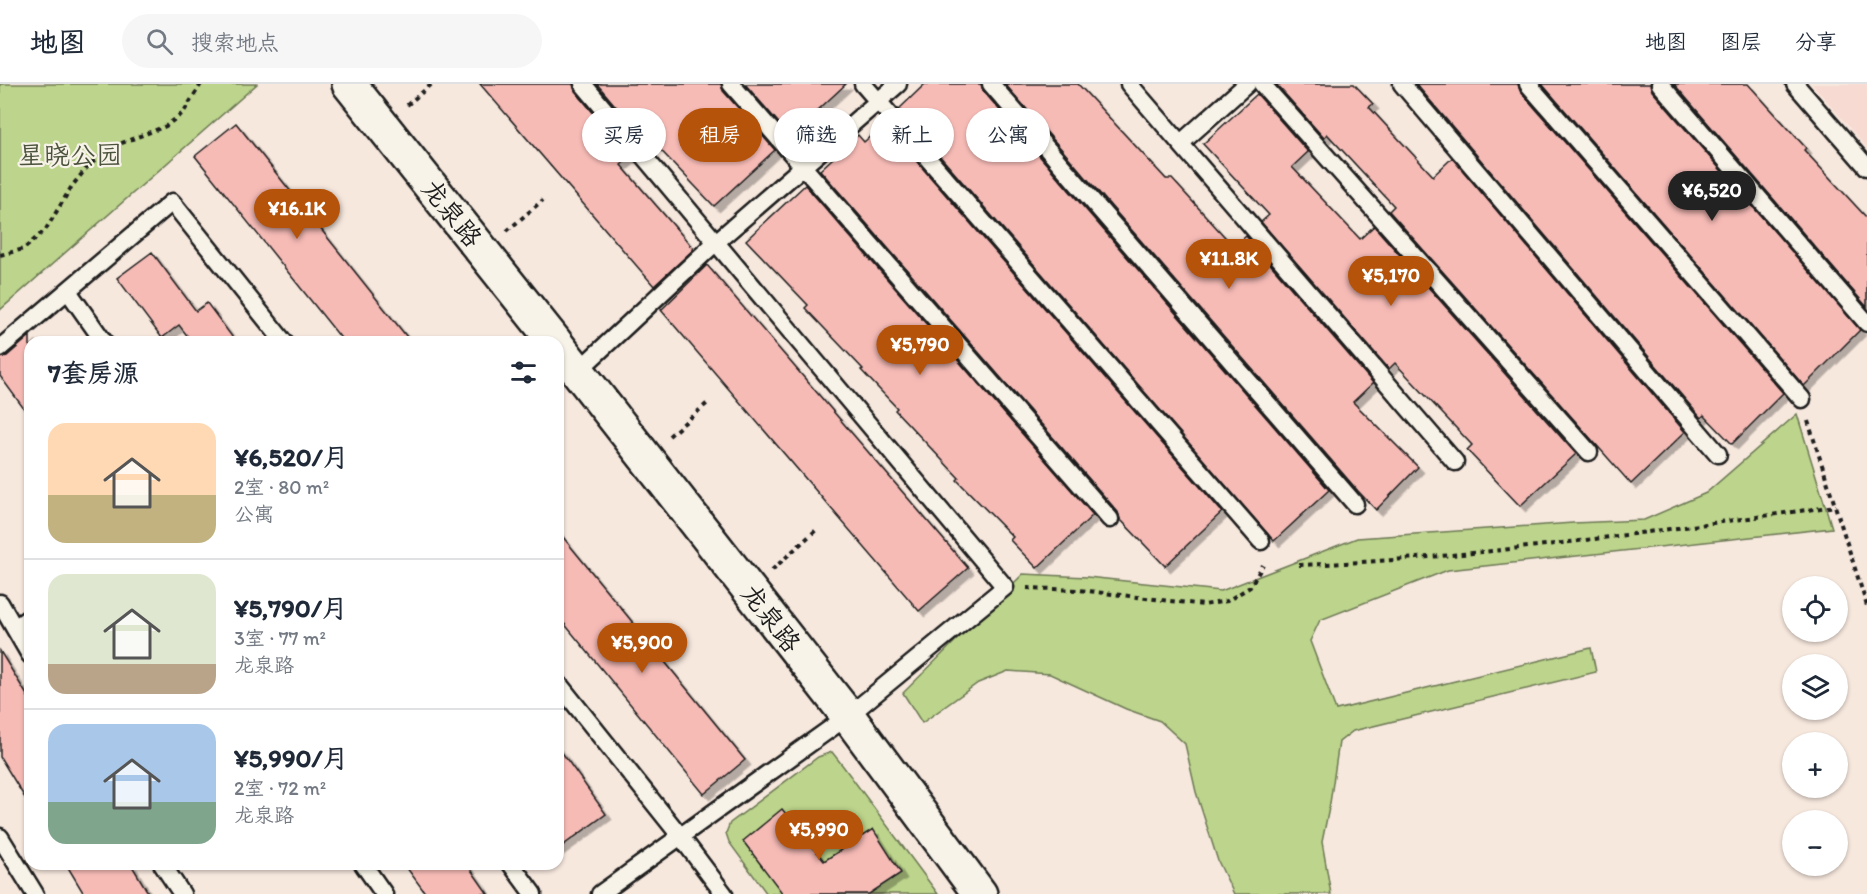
<!DOCTYPE html>
<html lang="zh">
<meta charset="utf-8">
<style>
:root{--surface:#fff;--page:#f6f6f7;--text:#1f2937;--muted:#747a83;--line:#e0e1e3;--accent:#b45309}
body{margin:0;font-family:Itim,"LXGW WenKai TC",sans-serif;background:var(--page);color:var(--text);height:100vh;display:flex;flex-direction:column;font-size:22px;white-space:nowrap}
*{box-sizing:border-box;margin:0}
p{font-size:20px;color:var(--muted)}
.icon{flex:none;width:33px;height:33px;fill:none;stroke:currentColor;stroke-width:2;stroke-linecap:round;stroke-linejoin:round}
.map{position:relative;flex:1;overflow:hidden}
.drawer{position:absolute;left:24px;top:252px;width:540px;height:534px;display:flex;flex-direction:column;background:var(--surface);border-radius:18px;box-shadow:0 2px 4px #0004}
.drawer>*{flex:none}
.hud{position:absolute;left:582px;top:24px;width:570px;height:54px;display:flex;gap:12px}
.controls{position:absolute;left:1782px;top:492px;display:grid;gap:12px}
.controls a{display:grid;place-items:center;width:66px;height:66px;border-radius:50%;background:var(--surface);box-shadow:0 2px 4px #0004;font-size:30px}
.price{position:absolute;translate:-50% -51px;padding:0 14px;border-radius:21px;background:var(--accent);color:#fff;font-size:20px;line-height:39px;filter:drop-shadow(0 2px 3px #0008)}
.price::after{content:'';position:absolute;left:50%;top:36px;width:18px;height:14px;margin-left:-9px;background:inherit;clip-path:polygon(0 0,100% 0,50% 100%)}
.price.on{background:#222;color:#fff}
ul{padding:0;list-style:none}
li{display:flex;align-items:center;gap:18px;height:150px;padding:0 24px}
li+li{border-top:2px solid var(--line)}
li span{display:grid;place-items:center;flex:none;width:168px;height:120px;border-radius:18px;color:#555}
li>.icon{margin-inline-start:auto}
span .icon{width:72px;height:72px;fill:#fffc;stroke-width:1}
li b{font-size:26px}
h2{display:flex;justify-content:space-between;align-items:center;height:72px;padding:0 24px;font-size:26px}
.chip{padding:0 21px;border-radius:27px;background:var(--surface);box-shadow:0 2px 4px #0004;font-size:21px;line-height:54px}
.chip.on{background:var(--accent);color:#fff}
header{display:flex;align-items:center;gap:36px;box-sizing:border-box;height:84px;padding:0 30px;background:var(--surface);border-bottom:2px solid var(--line)}
header strong{font-size:28px}
nav{display:flex;gap:33px;margin-inline-start:auto;font-size:21px}
.search{width:420px;height:54px;background:var(--page);display:flex;align-items:center;gap:15px;box-sizing:border-box;padding:0 21px;border-radius:33px;color:var(--muted);font-size:22px}
.map>svg:first-child{display:block}
.built{fill:#f7dad2}
.green{fill:#bcd48b;stroke:#6c7854;stroke-width:1.5}
.building{fill:#f7bbb6;stroke:#1c1c1c;stroke-width:1.5;filter:url(#shadow)}
.lines{fill:none;stroke-linecap:round;stroke-linejoin:round}
.lane-casing{stroke:#1c1c1c;stroke-width:21}
.secondary-casing{stroke:#1c1c1c;stroke-width:38}
.path{stroke:#1c1c1c;stroke-width:4;stroke-dasharray:4.5 4.5;stroke-linecap:butt}
.lane{stroke:#f7f3e8;stroke-width:16}
.secondary{stroke:#f7f3e8;stroke-width:33}
.labels{text-anchor:middle;stroke-width:4.5;stroke-linejoin:round;paint-order:stroke}
.park-label{font-size:26px;fill:#4c533d;stroke:#f7f3e8}
.street-label{font-size:26px;fill:#1c1c1c;stroke:#f7f3e8}
</style>
<header>
<strong>地图</strong>
<div class="search"><svg class="icon" aria-label="search" viewBox="0 0 24 24"><circle cx="10" cy="10" r="6"/><path d="M15 15l6 6"/></svg>搜索地点</div>
<nav><a>地图</a><a>图层</a><a>分享</a></nav>
</header>
<div class="map">
<svg width="1867" height="810" viewBox="0 0 1867 810">
<defs>
<filter id="shadow"><feDropShadow dx="5.5" dy="5.5" stdDeviation="0" flood-color="#0004"/></filter>
</defs>
<rect width="100%" height="100%" fill="#f7e8de"/>
<filter id="ink" filterUnits="userSpaceOnUse"><feTurbulence type="fractalNoise" baseFrequency=".0167" numOctaves="2"/><feDisplacementMap in="SourceGraphic" scale="12" xChannelSelector="R" yChannelSelector="G"/><feConvolveMatrix kernelMatrix="1 2 1 2 8 2 1 2 1" color-interpolation-filters="sRGB"/></filter>
<g filter="url(#ink)">
<path class="built" d="M1812,0h55v64z"/>
<g class="green">
<path d="M0,0h257l-257,226z"/>
<path d="M1797,330l35,114 -384,42 -128,50 -10,21 26,69 255,-62 5,24 -243,59 -14,11 -9,61 -8,39 9,52h-97l-16,-33 -22,-69 -11,-48 -25,-23 -34,-12 -76,-35 -42,-3 -30,12 -56,40 -19,-30 120,-119 64,3 134,14 136,-53 216,-15 71,-3 62,-27z"/>
<path d="M832,668l11,14 95,128h-171l-38,-52 -3,-9 4,-10 88,-66z"/>
</g>
<g class="building">
<path d="M480,0h93l2,7 55,66 -9,8 73,84 -40,37z"/>
<path d="M597,0h124l2,7 52,59 -61,56 -64,-67 -4,3z"/>
<path d="M745,0h101l-56,52z"/>
<path d="M925,0h56l2,7 346,399 -55,51 -375,-432z"/>
<path d="M1005,0h73l88,95h6l62,68 12,-11 127,147 -20,19 65,65 -42,43 -18,-19z"/>
<path d="M1276,0h78l19,20 -4,3 64,69 19,-18 233,274 -54,52 -242,-273 5,-5 -67,-72 -3,4z"/>
<path d="M1416,0h102l2,7 263,302 -51,51 -28,-29 -3,3z"/>
<path d="M1542,0h108l2,7 208,239 -56,56z"/>
<path d="M1674,0h74l58,64 -2,2 63,68v89z"/>
<path d="M1257,10l51,58 -16,15 68,72 14,-13 202,228 -56,52 -53,-56 5,-5 -77,-82 -6,6 -128,-147 8,-7 -66,-71z"/>
<path d="M236,39l175,219h-67l-149,-186z"/>
<path d="M884,40l338,388 -57,54 -45,-47 -2,-7 -298,-342 38,-35 6,7z"/>
<path d="M805,101l288,330 -56,53 -27,-28 3,-3 -56,-57 2,-2 -64,-68 2,-2 -36,-38 2,-1 -58,-61 3,-3 -62,-65z"/>
<path d="M152,168l44,59 11,-8 29,39h-44l-13,-17 -17,13 -45,-60z"/>
<path d="M707,181l261,303 -49,43 -258,-301z"/>
<path d="M30,252v81l-30,-41v-18l7,-2z"/>
<path d="M558,447l187,229 -41,34 -146,-178z"/>
<path d="M0,567l30,49v106l-30,-49z"/>
<path d="M558,663l48,67 -48,35z"/>
<path d="M782,725l42,52 49,-32 28,44 -32,21h-86l-40,-53z"/>
<path d="M66,780h65l18,30h-65z"/>
<path d="M404,780h63l21,30h-62z"/>
</g>
<g class="lines">
<g class="lane-casing">
<g id="lane">
<path d="M583,0l422,503 -157,129 -248,178"/>
<path d="M731,0l379,435"/>
<path d="M863,0l398,457"/>
<path d="M991,0l364,420"/>
<path d="M1129,0l326,378"/>
<path d="M1262,0l327,368"/>
<path d="M1402,0l316,370"/>
<path d="M1528,0l274,315"/>
<path d="M1660,0l207,239"/>
<path d="M1795,0l72,83"/>
<path d="M1181,59l66,-59"/>
<path d="M68,207l36,51"/>
<path d="M0,264l172,-146 112,140"/>
<path d="M578,287l137,-128 183,-159"/>
<path d="M0,519l30,52"/>
<path d="M15,544l15,-11"/>
<path d="M558,599l123,154 43,57"/>
<path d="M0,753l35,57"/>
<path d="M162,780l20,30"/>
<path d="M363,780l21,30"/>
<path d="M511,780l22,30"/>
</g>
</g>
<g class="secondary-casing">
<g id="secondary">
<path d="M349,0l206,258"/>
<path d="M558,262l290,370 132,178"/>
</g>
</g>
<g class="path">
<path d="M407,21l25,-21"/>
<path d="M507,147l36,-31"/>
<path d="M0,171l24,-6 22,-20 26,-43 16,-20 26,-20 52,-20 17,-13 18,-29"/>
<path d="M1808,337l59,185"/>
<path d="M669,352l41,-35"/>
<path d="M1299,481c180,-6 359,-35 537,-59"/>
<path d="M772,486l44,-40"/>
<path d="M1027,504l52,2 125,15 23,-4 23,-14 13,-22"/>
</g>
<use href="#lane" class="lane"/>
<use href="#secondary" class="secondary"/>
</g>
</g>
<g class="labels">
<g class="park-label">
<text x="70" y="80">星晓公园</text>
</g>
<g class="street-label">
<text transform="translate(452 129) rotate(51)" y="9">龙泉路</text>
<text transform="translate(771 534) rotate(52)" y="9">龙泉路</text>
</g>
</g>
</svg>
<div class="controls">
<a><svg class="icon" aria-label="locate" viewBox="0 0 24 24"><circle cx="12" cy="12" r="6"/><path d="M12 2v4M12 18v4M2 12h4M18 12h4"/></svg></a>
<a><svg class="icon" aria-label="layers" viewBox="0 0 24 24"><path d="M12 4l9 5-9 5-9-5zM3 14l9 5 9-5"/></svg></a>
<a>+</a>
<a>−</a>
</div>
<b class="price on" style="left:1712px;top:138px">¥6,520</b>
<b class="price" style="left:297px;top:156px">¥16.1K</b>
<b class="price" style="left:1229px;top:206px">¥11.8K</b>
<b class="price" style="left:1391px;top:223px">¥5,170</b>
<b class="price" style="left:920px;top:292px">¥5,790</b>
<b class="price" style="left:642px;top:590px">¥5,900</b>
<b class="price" style="left:819px;top:777px">¥5,990</b>
<div class="hud">
<a class="chip">买房</a>
<a class="chip on">租房</a>
<a class="chip">筛选</a>
<a class="chip">新上</a>
<a class="chip">公寓</a>
</div>
<section class="drawer">
<h2>7套房源<svg class="icon" aria-label="filters" viewBox="0 0 24 24"><path d="M4 7h16M4 17h16"/><circle cx="9" cy="7" r="2"/><circle cx="15" cy="17" r="2"/></svg></h2>
<ul>
<li><span style="background:linear-gradient(#ffd9b3 60%,#c2b280 0)"><svg class="icon" aria-label="home" viewBox="0 0 24 24"><path d="M3 11l9-7 9 7M6 9v11h12V9"/></svg></span><div><b>¥6,520/月</b><p>2室 · 80 m²</p><p>公寓</p></div></li>
<li><span style="background:linear-gradient(#dfe7d0 75%,#b9a48a 0)"><svg class="icon" aria-label="home" viewBox="0 0 24 24"><path d="M3 11l9-7 9 7M6 9v11h12V9"/></svg></span><div><b>¥5,790/月</b><p>3室 · 77 m²</p><p>龙泉路</p></div></li>
<li><span style="background:linear-gradient(#a9c7e8 65%,#7fa58c 0)"><svg class="icon" aria-label="home" viewBox="0 0 24 24"><path d="M3 11l9-7 9 7M6 9v11h12V9"/></svg></span><div><b>¥5,990/月</b><p>2室 · 72 m²</p><p>龙泉路</p></div></li>
</ul>
</section>
</div>
